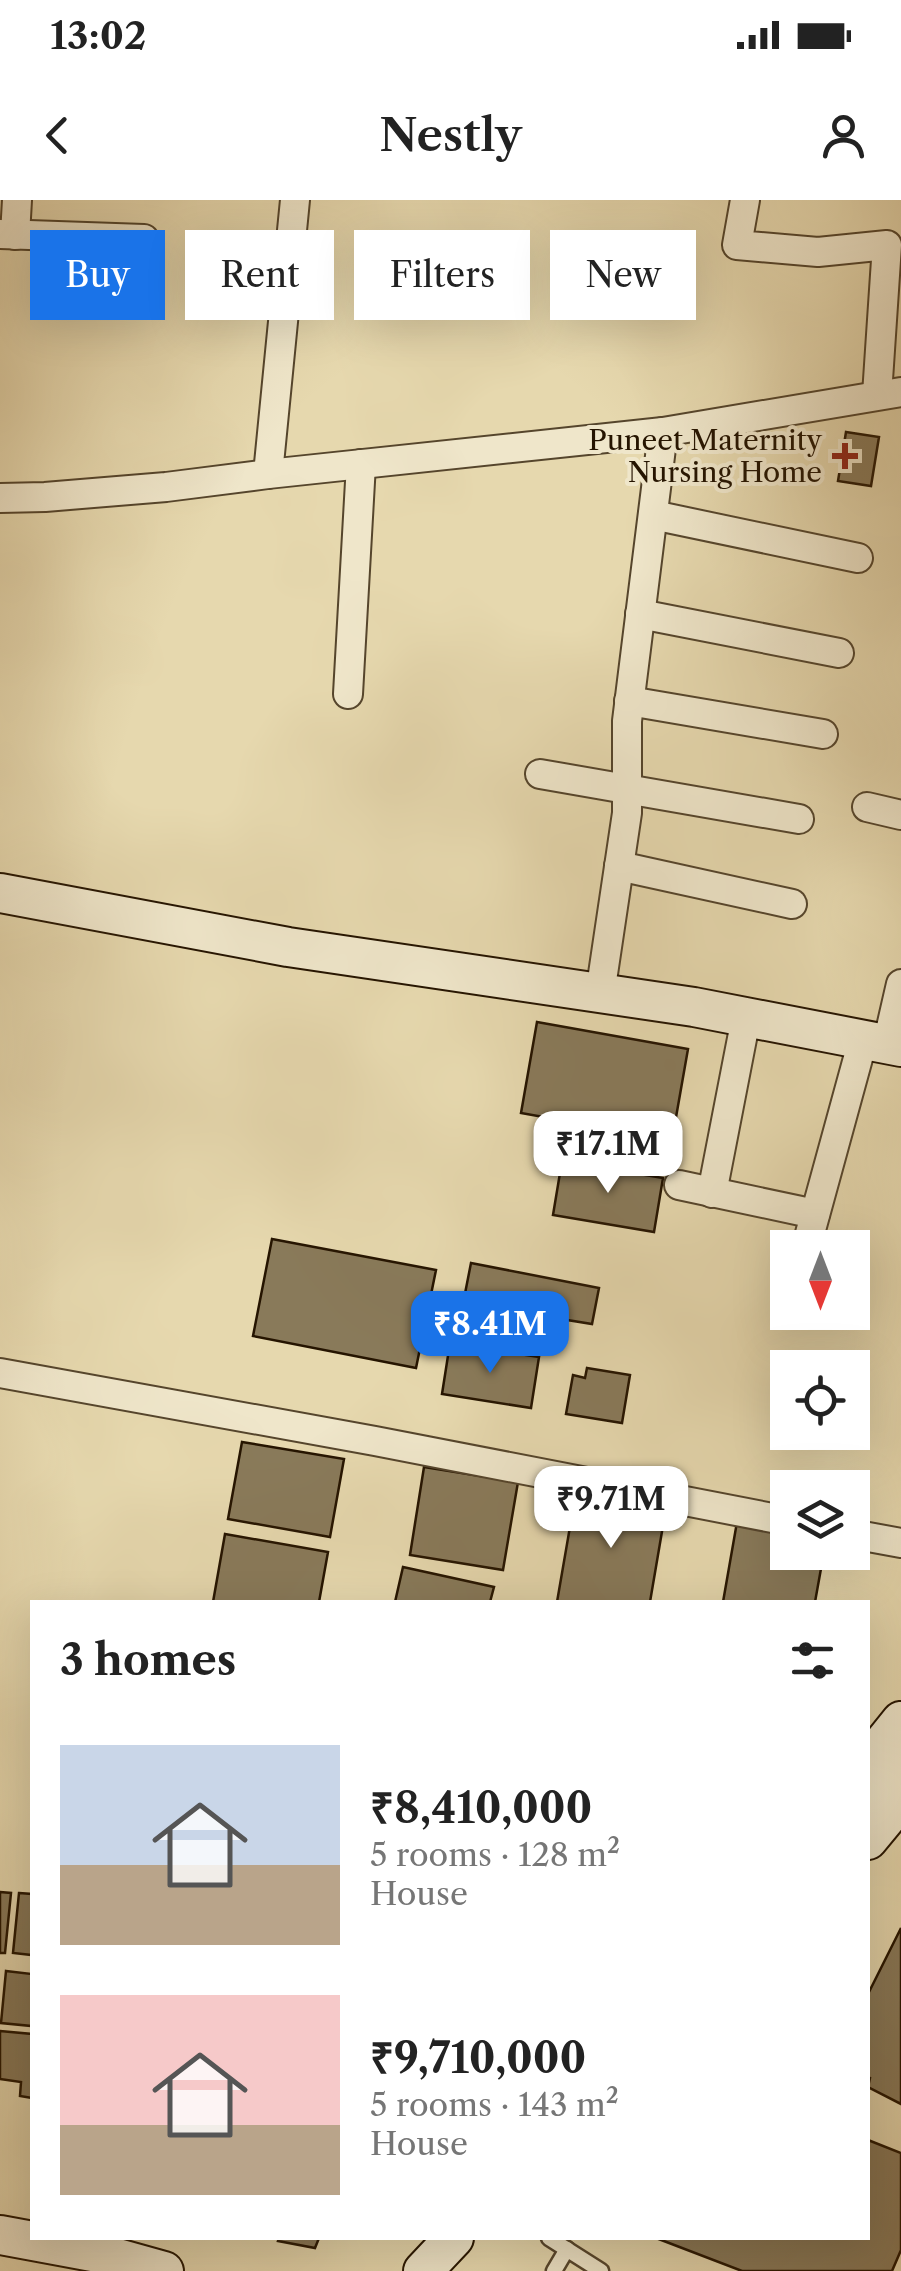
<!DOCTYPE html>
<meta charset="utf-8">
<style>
:root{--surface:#fff;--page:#f2f2f2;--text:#222;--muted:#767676;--accent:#1a73e8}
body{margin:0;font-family:"Libre Caslon Text",serif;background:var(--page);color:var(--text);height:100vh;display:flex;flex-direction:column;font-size:38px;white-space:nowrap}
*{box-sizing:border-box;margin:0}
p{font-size:32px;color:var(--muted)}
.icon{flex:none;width:55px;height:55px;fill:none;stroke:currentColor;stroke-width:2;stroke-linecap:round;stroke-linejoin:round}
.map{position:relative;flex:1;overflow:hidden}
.panel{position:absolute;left:30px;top:1400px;width:840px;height:640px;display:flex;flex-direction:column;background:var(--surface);border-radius:0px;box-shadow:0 10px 40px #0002}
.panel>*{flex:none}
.banner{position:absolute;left:30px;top:30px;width:842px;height:90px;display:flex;gap:20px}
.needle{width:65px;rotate:180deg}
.tools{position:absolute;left:770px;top:1030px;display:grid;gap:20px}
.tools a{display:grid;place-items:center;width:100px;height:100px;border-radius:0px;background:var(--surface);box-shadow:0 10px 40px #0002;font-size:50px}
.price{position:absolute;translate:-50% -85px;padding:0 22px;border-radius:20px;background:#fff;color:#222;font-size:32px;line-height:65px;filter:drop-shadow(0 2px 5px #0008)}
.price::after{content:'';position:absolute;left:50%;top:60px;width:30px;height:22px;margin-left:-15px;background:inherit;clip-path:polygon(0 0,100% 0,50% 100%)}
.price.selected{background:var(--accent);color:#fff}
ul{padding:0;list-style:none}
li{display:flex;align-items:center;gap:30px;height:250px;padding:0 30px}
li span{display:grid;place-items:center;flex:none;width:280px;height:200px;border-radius:0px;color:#555}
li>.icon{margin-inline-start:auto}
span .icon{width:120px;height:120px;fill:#fffc;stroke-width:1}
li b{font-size:42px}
h2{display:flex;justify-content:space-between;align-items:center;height:120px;padding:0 30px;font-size:42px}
.tag{padding:0 35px;border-radius:0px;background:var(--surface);box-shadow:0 10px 40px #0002;font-size:35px;line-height:90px}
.tag.selected{background:var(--accent);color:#fff}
.status{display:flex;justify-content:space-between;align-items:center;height:70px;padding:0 50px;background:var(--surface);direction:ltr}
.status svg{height:28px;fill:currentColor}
header{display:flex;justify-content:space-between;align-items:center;height:130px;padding:0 30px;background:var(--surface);font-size:45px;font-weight:600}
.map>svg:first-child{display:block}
.building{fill:#897a5a;stroke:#251400;stroke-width:2.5}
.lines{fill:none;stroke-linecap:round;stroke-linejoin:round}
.lane-casing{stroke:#55452c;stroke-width:19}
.street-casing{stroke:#55452c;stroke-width:32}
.secondary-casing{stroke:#251400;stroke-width:42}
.lane{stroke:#efe6ca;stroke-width:14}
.street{stroke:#efe6ca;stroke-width:28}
.secondary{stroke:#efe6ca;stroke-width:38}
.poi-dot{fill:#8f2418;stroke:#efe6ca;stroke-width:4}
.labels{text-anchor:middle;stroke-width:8;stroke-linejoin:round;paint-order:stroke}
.poi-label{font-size:28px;fill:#251400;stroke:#efe6ca;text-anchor:end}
</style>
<div class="status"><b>13:02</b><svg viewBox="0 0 49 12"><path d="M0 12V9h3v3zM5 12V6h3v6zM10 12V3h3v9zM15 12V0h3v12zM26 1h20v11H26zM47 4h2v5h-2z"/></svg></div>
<header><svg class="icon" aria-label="back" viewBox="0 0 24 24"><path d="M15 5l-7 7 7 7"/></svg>Nestly<svg class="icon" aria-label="person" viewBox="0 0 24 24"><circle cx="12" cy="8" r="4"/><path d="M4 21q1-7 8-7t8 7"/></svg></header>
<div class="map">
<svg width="901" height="2071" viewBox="0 0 901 2071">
<rect width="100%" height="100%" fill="#e6d8ae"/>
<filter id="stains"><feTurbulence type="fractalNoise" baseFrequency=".002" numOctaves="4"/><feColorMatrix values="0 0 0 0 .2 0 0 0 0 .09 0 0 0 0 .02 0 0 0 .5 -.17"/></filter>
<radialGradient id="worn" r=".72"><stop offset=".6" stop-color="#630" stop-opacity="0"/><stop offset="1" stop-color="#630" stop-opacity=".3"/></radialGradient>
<g class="building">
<path d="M846,232l33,5 -8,49 -33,-5z"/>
<path d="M537,822l151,27 -16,91 -151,-27z"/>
<path d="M562,961l101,17 -9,54 -101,-17z"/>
<path d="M272,1039l164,31 -20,98 -163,-32z"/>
<path d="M471,1063l128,25 -7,36 -25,-4 -3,19 -104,-20z"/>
<path d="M450,1143l89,14 -8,51 -89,-14z"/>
<path d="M587,1168l43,7 -8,48 -56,-9 7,-39 12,3z"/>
<path d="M242,1242l102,17 -14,78 -102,-18z"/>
<path d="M424,1267l94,15 -15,88 -93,-15z"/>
<path d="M576,1292l90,16 -16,94h-93z"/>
<path d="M737,1322l51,9v21h36l-9,50h-92z"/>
<path d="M225,1334l103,18 -9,50h-106z"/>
<path d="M403,1367l91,20 -4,15h-95z"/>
<path d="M0,1692l11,1 -6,60h-5z"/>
<path d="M19,1693l13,1v61l-19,-2z"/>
<path d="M901,1728v176l-33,-17 2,-9 -2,-1v-83z"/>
<path d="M6,1771l26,3v52l-31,-3z"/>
<path d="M0,1831l32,3v64l-12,-2 1,-14 -21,-3z"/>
<path d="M868,1940l33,13v97l-9,21h-150l-86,-33h212z"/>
<path d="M279,2038h40l-4,10 -37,-7z"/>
</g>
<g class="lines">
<g class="lane-casing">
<g id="lane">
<path d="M549,2038l52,33"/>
<path d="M554,2071l13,-22"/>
</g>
</g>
<g class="street-casing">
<g id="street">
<path d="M745,0l-8,45 81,7 69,-7 -10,150"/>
<path d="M0,34l144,5"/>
<path d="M15,35l2,-35"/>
<path d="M268,274l27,-274"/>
<path d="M0,298l45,-1 121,-10 102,-13 395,-42 238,-40"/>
<path d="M653,315l205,43"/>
<path d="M640,414l199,39"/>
<path d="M348,494l13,-230"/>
<path d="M629,501l194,33"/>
<path d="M540,574l259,45"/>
<path d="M867,607l34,8"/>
<path d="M619,666l173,38"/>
<path d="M600,794l27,-181v-92l36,-289"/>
<path d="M887,845l14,-61"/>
<path d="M679,985l136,29"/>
<path d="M712,993l34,-175"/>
<path d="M806,1048l57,-208"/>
<path d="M0,1173l375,68 413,80"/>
<path d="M852,1334l49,9"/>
</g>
</g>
<g class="secondary-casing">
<g id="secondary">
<path d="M0,693l288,54 406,60 207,40"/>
<path d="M868,1562l33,-41"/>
<path d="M868,1599l33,-40"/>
<path d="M868,1640l33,-40"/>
<path d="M0,2035l103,19 61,17"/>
<path d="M423,2071l31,-33"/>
</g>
</g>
<use href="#lane" class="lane"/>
<use href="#street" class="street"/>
<use href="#secondary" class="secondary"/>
</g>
<path class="poi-dot" d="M840 241h10v10h10v10h-10v10h-10v-10h-10v-10h10z"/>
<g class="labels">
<g class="poi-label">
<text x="822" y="250">Puneet Maternity<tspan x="822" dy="32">Nursing Home</tspan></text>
</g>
</g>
<rect width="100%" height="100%" filter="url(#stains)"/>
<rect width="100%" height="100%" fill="url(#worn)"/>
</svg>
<div class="tools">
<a><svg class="needle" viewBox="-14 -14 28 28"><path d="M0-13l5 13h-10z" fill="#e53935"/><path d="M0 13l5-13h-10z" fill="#767676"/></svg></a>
<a><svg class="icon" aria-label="locate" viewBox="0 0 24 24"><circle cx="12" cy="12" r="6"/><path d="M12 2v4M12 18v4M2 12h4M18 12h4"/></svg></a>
<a><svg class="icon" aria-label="layers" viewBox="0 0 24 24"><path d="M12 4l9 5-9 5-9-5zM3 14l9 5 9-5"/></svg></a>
</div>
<b class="price" style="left:608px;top:996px">₹17.1M</b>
<b class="price selected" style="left:490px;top:1176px">₹8.41M</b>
<b class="price" style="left:611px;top:1351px">₹9.71M</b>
<div class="banner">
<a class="tag selected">Buy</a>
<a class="tag">Rent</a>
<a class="tag">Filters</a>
<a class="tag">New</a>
</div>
<section class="panel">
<h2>3 homes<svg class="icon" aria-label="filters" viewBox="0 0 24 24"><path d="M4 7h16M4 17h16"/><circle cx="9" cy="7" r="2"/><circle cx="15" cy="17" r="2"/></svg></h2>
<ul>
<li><span style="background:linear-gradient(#c9d6e8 60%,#b9a48a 0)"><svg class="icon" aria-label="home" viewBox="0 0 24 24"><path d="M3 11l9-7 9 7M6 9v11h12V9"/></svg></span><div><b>₹8,410,000</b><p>5 rooms · 128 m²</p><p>House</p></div></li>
<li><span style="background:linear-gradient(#f6c9c9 65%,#b9a48a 0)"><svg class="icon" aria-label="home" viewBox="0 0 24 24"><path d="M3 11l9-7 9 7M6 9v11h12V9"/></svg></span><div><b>₹9,710,000</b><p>5 rooms · 143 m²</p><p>House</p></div></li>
</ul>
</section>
</div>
